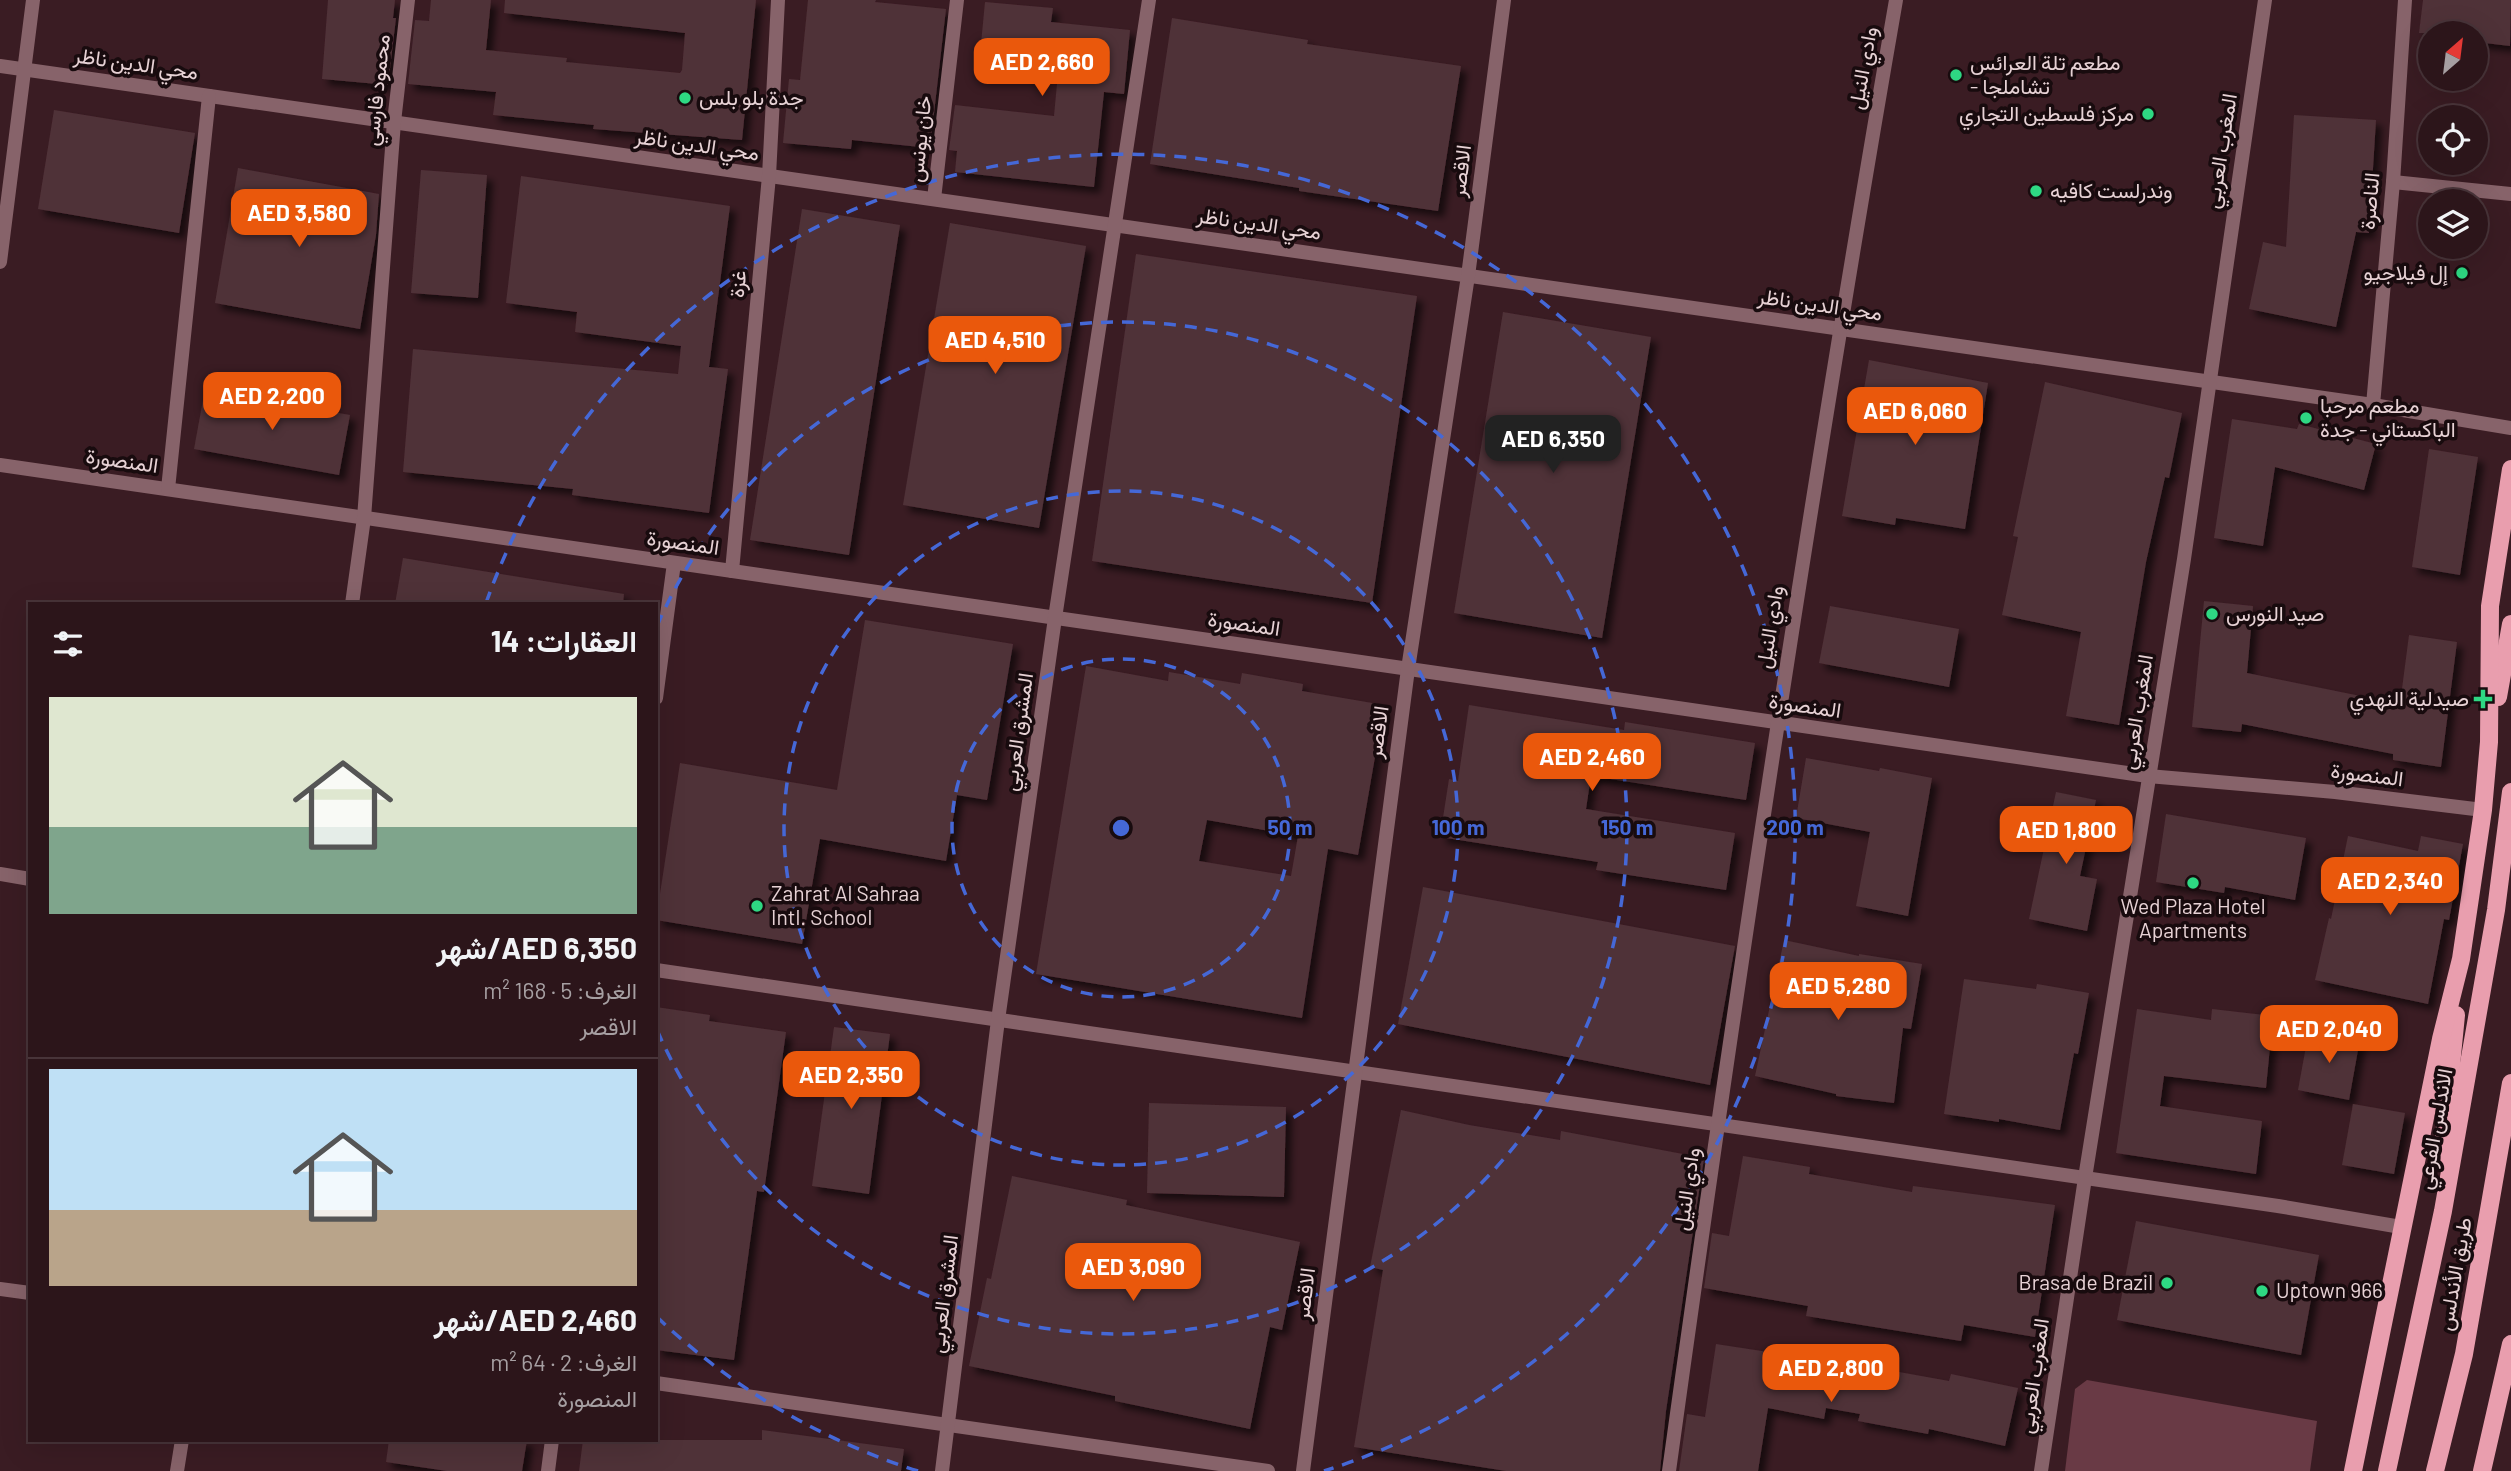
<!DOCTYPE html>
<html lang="ar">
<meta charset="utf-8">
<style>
:root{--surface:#2c151a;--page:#382227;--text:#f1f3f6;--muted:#a69fa2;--line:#483439;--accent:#ea580c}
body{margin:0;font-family:Barlow,Vazirmatn,sans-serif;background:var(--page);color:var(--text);direction:rtl;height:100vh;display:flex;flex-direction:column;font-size:26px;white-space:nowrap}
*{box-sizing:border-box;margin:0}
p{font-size:23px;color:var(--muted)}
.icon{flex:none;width:38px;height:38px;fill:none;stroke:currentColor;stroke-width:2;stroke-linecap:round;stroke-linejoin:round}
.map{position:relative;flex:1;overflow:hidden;direction:ltr}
.side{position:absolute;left:28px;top:602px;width:630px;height:840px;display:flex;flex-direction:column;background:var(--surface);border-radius:0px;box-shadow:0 7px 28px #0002,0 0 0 2px var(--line);direction:rtl}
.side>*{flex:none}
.needle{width:46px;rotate:28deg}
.tools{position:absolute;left:2418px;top:21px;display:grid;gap:14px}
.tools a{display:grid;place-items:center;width:70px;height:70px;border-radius:50%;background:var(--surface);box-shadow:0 7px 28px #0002,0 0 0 2px var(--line);font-size:35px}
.price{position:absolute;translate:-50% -60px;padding:0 16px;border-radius:14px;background:var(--accent);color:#fff;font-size:23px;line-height:46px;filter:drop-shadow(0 2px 4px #0008)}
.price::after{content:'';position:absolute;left:50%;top:42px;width:21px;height:16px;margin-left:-10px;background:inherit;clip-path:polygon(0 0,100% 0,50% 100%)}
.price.selected{background:#222;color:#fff}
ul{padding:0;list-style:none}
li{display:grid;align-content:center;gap:14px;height:371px;padding:0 21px}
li+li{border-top:2px solid var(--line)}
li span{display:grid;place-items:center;height:217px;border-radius:0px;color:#555}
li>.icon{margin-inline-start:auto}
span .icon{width:126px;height:126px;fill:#fffc;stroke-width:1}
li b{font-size:30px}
h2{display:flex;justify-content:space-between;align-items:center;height:84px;padding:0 21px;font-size:30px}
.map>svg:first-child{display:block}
.green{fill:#693a45}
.building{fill:#503138;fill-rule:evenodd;filter:url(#shadow)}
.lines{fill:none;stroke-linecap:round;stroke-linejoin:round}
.street{stroke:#87636a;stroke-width:14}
.primary{stroke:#e99eae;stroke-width:18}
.ring{fill:none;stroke:#4568d7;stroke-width:3.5;stroke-dasharray:12 9}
.poi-dot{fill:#2ed883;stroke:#180b0e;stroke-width:2.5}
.labels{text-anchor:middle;stroke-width:7;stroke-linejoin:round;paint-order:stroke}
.poi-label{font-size:21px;fill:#e7d2d5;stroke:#180b0e;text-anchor:start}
.street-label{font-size:21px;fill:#e7d2d5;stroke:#180b0e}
.centre{fill:#4568d7;stroke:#180b0e;stroke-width:3.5}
.ring-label{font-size:21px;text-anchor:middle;font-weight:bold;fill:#4568d7;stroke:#180b0e;stroke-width:7;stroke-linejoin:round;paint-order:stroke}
</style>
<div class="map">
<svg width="2511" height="1471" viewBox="0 0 2511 1471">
<defs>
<filter id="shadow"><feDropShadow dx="6" dy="6" stdDeviation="3.5" flood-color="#0009"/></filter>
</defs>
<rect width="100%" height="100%" fill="#3a1c23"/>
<path class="green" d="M2087,1380l230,41 -7,50h-245l10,-82z"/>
<g class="building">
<path d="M328,0h67l-2,18h3l-8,67 -66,-6z"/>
<path d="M431,0h60l-5,50 81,8 -1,4 114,11 2,-3 3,-37 -181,-20 1,-13h251l-14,140 -149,-11 1,-4 -101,-10 3,-23 -88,-8 7,-64 14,1z"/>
<path d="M808,0h68l-1,2 71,7 -16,139 -78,-8 -1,9 -68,-6 6,-64 11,1z"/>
<path d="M2423,0h88l-1,46 -34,-4v-9h-57z"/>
<path d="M985,2l68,6 -2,14 79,8 -6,64 -20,-2 -10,95 -139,-15 2,-21 -8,-1 6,-45 99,11 4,-43 -79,-8z"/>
<path d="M1172,18l136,22 -1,4 154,22 -23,145 -139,-20v-3l-149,-24z"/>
<path d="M54,110l141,23 -16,100 -141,-24z"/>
<path d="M2294,115l82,5 -7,113 -13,-1 -20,95 -87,-18 14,-67 23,5z"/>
<path d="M238,168l141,26 -3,41 -16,94 -145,-26z"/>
<path d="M421,170l66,5 -9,123 -67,-5z"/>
<path d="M521,176l209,30 -21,161 19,2 -19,144 -137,-18 1,-6 -170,-17 10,-123 265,25 3,-28 -106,-14 2,-20 -71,-9z"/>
<path d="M802,209l98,16 -51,330 -99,-15z"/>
<path d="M950,223l136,23 -47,282 -136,-23z"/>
<path d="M1136,254l281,42 -45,307 -280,-42z"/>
<path d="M1503,312l148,25 -49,301 -148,-25z"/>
<path d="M1869,360l119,23 -23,146 -69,-11 -1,7 -53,-9z"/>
<path d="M2045,382l137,31 -13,65 -4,-1 -19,85 -27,163 -53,-9 15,-84 -79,-17 16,-78 -5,-1z"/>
<path d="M205,389l145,26 -11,60 -145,-26z"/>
<path d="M2232,419l65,10 2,-5 77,20 -12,46 -89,-23 -12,79 -49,-8z"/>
<path d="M2429,449l49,8 -18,118 -48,-8z"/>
<path d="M403,558l221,36 -1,10h-228z"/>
<path d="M2204,601l49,5 -6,67 153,31 9,-69 48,7 -16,125 -48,-7v-6l-151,-30 -1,8 -49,-5z"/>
<path d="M1830,606l129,23 -10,58 -130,-24z"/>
<path d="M865,620l148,24 -26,156 -30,-5 -11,66 -126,-22 -18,105 -146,-24 24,-157 157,27z"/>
<path d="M1086,666l82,15 1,-9 71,12 2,-11 61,11 -1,7 82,14 -26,150 -30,-6 -26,169 -266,-44zM1207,820l91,16 -7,40 -92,-15z"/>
<path d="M1469,705l155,25 1,-8 130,21 -9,57 -155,-24 -5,33 149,24 -9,57 -130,-20 2,-8 -158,-25 9,-58 9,2z"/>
<path d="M1806,758l73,13 1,-3 52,10 -24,138 -52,-10 14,-74 -74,-14z"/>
<path d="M2056,792l40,8 -16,76 17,3 -10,52 -58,-12z"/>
<path d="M2166,814l140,24 -11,62 -70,-13 -1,6 -68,-11z"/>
<path d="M2348,836l70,15 3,-15 42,8 -14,76 -5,-1 -16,85 -113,-24 14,-62 2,1z"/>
<path d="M1423,887l312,59 -25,139 -312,-61z"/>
<path d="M1784,940l75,16v-2l63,10 -11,65 -8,-1 -9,75 -58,-7v-2l-81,-18z"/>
<path d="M1964,979l72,10 1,-5 52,9 -11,61 -4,-1 -14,77 -61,-11v3l-55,-8z"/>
<path d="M656,1007l54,8 -1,6 77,11 -22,160 -7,-1 -23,169 -78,-10z"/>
<path d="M2137,1009l74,11 1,-11 61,7 -7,72 -102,-12 -4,30 102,15 -6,53 -140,-21z"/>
<path d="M834,1027l56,7 -21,160 -57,-8z"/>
<path d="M2309,1030l51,9 -11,61 -51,-10z"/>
<path d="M1149,1103l137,4 -2,90 -137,-4z"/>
<path d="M2353,1104l52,9 -11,61 -52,-9z"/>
<path d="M1401,1110l68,15 91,15 1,-9 143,27 -38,253 -6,60h-154l-152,-24 29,-177 -13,-3z"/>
<path d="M1743,1156l67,11 -1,7 103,18 1,-6 142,19 -20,132 -71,-12 -3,16 -155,-25 2,-10 -104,-18 8,-55 17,3z"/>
<path d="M1012,1176l115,24 -1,5 174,37 -18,88 -12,-3 -20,102 -135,-28v-5l-146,-30 18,-88 4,1z"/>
<path d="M2136,1221l183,34 -18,100 -184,-35z"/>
<path d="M1716,1344l72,11v-3l161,29 2,-7 67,14 -13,58 -76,-17 -1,5 -70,-13 2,-7 -34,-6 -2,11 -56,-11 -10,63h-79l8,-57 18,3z"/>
<path d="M762,1430l142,19 -3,22h-322l4,-31h179z"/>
<path d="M389,1440h138l-5,31h-75l-61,-9z"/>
</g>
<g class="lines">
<g class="street">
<path d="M0,66l2373,339 138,23"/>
<path d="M2393,182l118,12"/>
<path d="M934,199l23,-199"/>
<path d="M0,262l33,-262"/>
<path d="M2373,405l20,-223 12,-182"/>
<path d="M0,465l2148,311 187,16 148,18"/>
<path d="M168,489l41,-393"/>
<path d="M732,571l37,-395 9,-176"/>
<path d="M352,604l12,-86 30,-396 14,-122"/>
<path d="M656,698l18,-135"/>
<path d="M0,874l30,5"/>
<path d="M656,970l1622,236 123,21"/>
<path d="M0,1289l30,4"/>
<path d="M656,1383l612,88"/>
<path d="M177,1471l5,-31"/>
<path d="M548,1471l4,-31"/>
<path d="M942,1471l56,-451 57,-402 94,-618"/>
<path d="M1303,1471l105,-802 60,-393 36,-276"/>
<path d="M1669,1471c68,-492 142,-982 227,-1471"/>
<path d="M2041,1471l44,-293 99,-619 81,-559"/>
</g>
<g class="primary">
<path d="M2498,697l13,-73"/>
<path d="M2442,1157l14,-142"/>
<path d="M2353,1471l88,-432 20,-80 22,-149 6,-68 1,-136 21,-137"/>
<path d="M2387,1471l56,-260 53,-301 15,-118"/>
<path d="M2435,1471l29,-117 47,-271"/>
<path d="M2482,1471l29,-127"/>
</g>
</g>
<g class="ring">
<circle cx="1121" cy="828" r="169"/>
<circle cx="1121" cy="828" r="337"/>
<path d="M657 626A506 506 0 1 1 657 1030"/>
<path d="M918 1471A674 674 0 0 1 657 1317M486 603A674 674 0 1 1 1324 1471"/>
</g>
<g class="poi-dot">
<circle cx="1956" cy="75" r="7"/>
<circle cx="685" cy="98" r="7"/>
<circle cx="2148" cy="114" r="7"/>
<circle cx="2036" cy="191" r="7"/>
<circle cx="2462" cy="273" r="7"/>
<circle cx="2306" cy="418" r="7"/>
<circle cx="2212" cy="614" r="7"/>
<path d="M2479.5 688.5h7v7h7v7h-7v7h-7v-7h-7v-7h7z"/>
<circle cx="2193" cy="883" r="7"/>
<circle cx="757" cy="906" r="7"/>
<circle cx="2167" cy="1283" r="7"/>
<circle cx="2262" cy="1291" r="7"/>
</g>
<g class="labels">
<g class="poi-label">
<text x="1970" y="70">مطعم تلة العرائس<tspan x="1970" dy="24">- تشاملجا</tspan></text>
<text x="699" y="105">جدة بلو بلس</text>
<text x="2134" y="121" text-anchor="end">مركز فلسطين التجاري</text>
<text x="2050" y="198">وندرلست كافيه</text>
<text x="2448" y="280" text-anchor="end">إل فيلاجيو</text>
<text x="2320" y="413">مطعم مرحبا<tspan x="2320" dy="24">الباكستاني - جدة</tspan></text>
<text x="2226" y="621">صيد النورس</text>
<text x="2469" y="706" text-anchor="end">صيدلية النهدي</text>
<text x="771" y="901">Zahrat Al Sahraa<tspan x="771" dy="24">Intl. School</tspan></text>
<text x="2193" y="914" text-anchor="middle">Wed Plaza Hotel<tspan x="2193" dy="24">Apartments</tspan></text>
<text x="2153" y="1290" text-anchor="end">Brasa de Brazil</text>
<text x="2276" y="1298">Uptown 966</text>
</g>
<g class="street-label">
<text transform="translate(136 64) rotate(8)" y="7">محي الدين ناظر</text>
<text transform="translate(1863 68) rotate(-80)" y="7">وادي النيل</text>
<text transform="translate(377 90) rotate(-84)" y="7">محمود فارسي</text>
<text transform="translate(920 139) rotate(-84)" y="7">خان يونس</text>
<text transform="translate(697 145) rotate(8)" y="7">محي الدين ناظر</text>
<text transform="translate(2221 151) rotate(-81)" y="7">المغرب العربي</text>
<text transform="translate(1461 171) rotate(-83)" y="7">الاقصر</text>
<text transform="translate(2370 201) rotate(-85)" y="7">الناصرة</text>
<text transform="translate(1259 224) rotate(8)" y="7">محي الدين ناظر</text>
<text transform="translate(738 284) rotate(-85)" y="7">غزة</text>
<text transform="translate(1820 305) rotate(8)" y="7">محي الدين ناظر</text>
<text transform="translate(122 461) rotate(8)" y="7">المنصورة</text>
<text transform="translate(683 543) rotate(8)" y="7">المنصورة</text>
<text transform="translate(1244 624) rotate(8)" y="7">المنصورة</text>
<text transform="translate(1770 627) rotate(-81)" y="7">وادي النيل</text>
<text transform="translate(1805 706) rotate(8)" y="7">المنصورة</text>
<text transform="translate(2137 712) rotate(-81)" y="7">المغرب العربي</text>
<text transform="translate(1018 732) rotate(-82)" y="7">المشرق العربي</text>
<text transform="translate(1378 732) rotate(-82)" y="7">الاقصر</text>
<text transform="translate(2367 775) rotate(7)" y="7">المنصورة</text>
<text transform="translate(2435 1129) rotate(-80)" y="7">الاندلس الفرعي</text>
<text transform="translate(1687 1189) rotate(-82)" y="7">وادي النيل</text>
<text transform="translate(2455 1274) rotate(-80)" y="7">طريق الأندلس</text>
<text transform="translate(944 1294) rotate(-83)" y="7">المشرق العربي</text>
<text transform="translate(1305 1294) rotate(-83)" y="7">الاقصر</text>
<text transform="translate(2034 1376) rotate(-82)" y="7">المغرب العربي</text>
</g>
</g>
<circle cx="1121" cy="828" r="10" class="centre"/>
<g class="ring-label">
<text x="1290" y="835">50 m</text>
<text x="1458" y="835">100 m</text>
<text x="1627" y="835">150 m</text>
<text x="1795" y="835">200 m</text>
</g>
</svg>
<div class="tools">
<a><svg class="needle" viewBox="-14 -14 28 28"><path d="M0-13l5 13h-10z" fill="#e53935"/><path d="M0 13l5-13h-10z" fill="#a69fa2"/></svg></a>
<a><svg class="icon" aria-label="locate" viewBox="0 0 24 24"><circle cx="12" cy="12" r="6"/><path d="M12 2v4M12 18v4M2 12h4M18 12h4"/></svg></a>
<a><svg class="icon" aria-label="layers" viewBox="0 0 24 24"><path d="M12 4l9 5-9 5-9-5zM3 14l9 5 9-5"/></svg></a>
</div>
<b class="price" style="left:1042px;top:98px">AED 2,660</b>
<b class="price" style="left:299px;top:249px">AED 3,580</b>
<b class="price" style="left:995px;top:376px">AED 4,510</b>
<b class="price" style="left:272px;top:432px">AED 2,200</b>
<b class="price" style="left:1915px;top:447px">AED 6,060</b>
<b class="price selected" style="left:1553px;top:475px">AED 6,350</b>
<b class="price" style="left:1592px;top:793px">AED 2,460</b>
<b class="price" style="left:2066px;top:866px">AED 1,800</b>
<b class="price" style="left:2390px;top:917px">AED 2,340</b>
<b class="price" style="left:1838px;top:1022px">AED 5,280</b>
<b class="price" style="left:2329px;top:1065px">AED 2,040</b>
<b class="price" style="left:851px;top:1111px">AED 2,350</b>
<b class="price" style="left:1133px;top:1303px">AED 3,090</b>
<b class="price" style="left:1831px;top:1404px">AED 2,800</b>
<section class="side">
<h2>العقارات: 14<svg class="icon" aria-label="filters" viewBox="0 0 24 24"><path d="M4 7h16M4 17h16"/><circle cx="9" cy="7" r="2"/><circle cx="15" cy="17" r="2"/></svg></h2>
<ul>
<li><span style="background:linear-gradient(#dfe7d0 60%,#7fa58c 0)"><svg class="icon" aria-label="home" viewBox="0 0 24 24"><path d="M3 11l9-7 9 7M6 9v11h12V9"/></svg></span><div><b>AED 6,350/شهر</b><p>الغرف: 5 · 168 m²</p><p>الاقصر</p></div></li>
<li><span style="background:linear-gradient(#bfe0f5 65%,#b9a48a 0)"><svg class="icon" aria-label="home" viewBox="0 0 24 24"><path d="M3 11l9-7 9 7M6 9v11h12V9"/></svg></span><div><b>AED 2,460/شهر</b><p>الغرف: 2 · 64 m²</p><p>المنصورة</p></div></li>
</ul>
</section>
</div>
